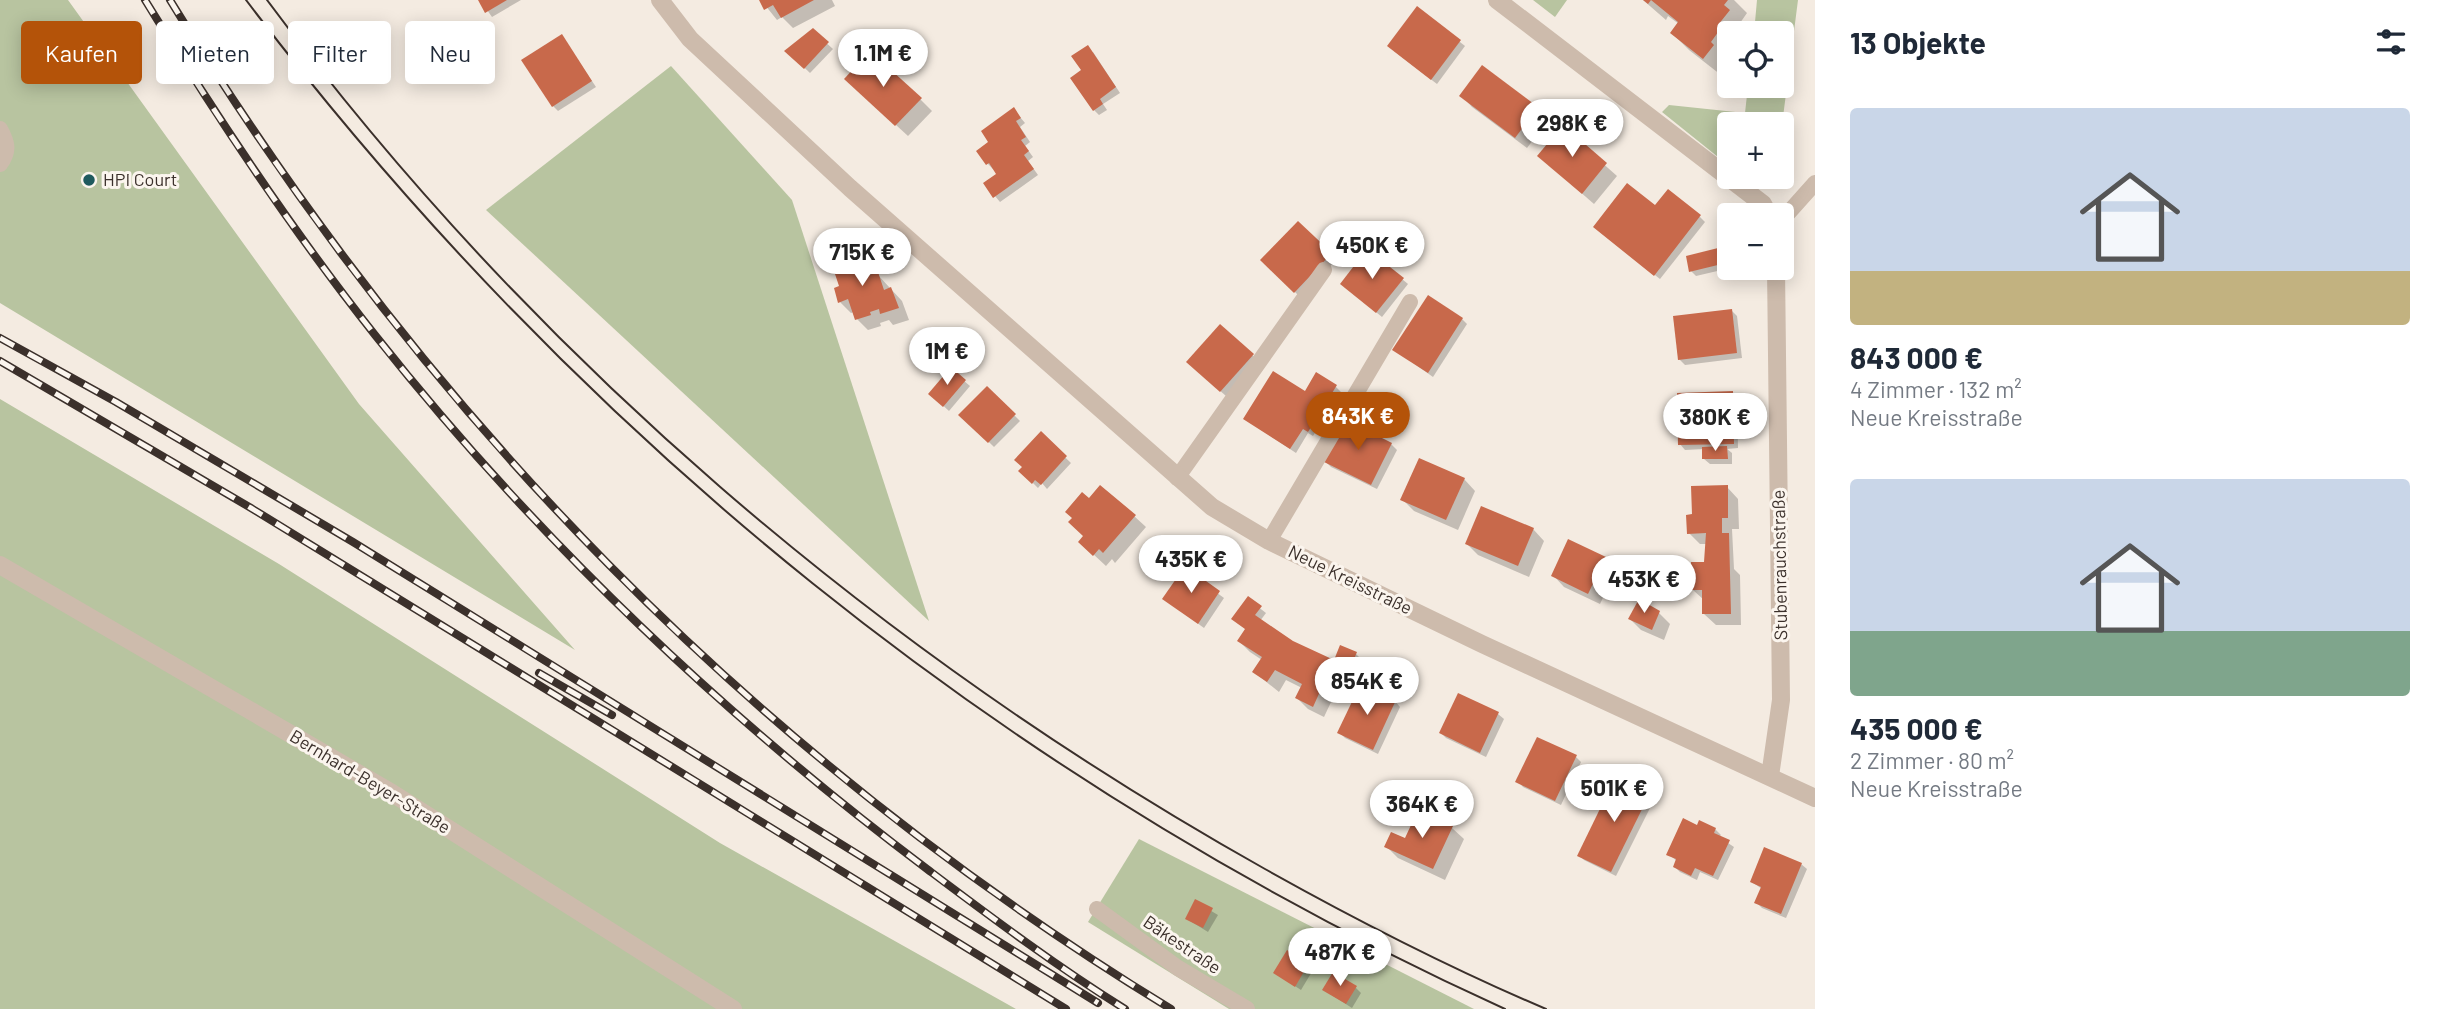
<!DOCTYPE html>
<html lang="de">
<meta charset="utf-8">
<style>
:root{--surface:#fff;--page:#f2f2f3;--text:#1f2937;--muted:#747a83;--accent:#b45309}
body{margin:0;font-family:Barlow,sans-serif;background:var(--page);color:var(--text);height:100vh;display:flex;flex-direction:column;font-size:26px;white-space:nowrap}
*{box-sizing:border-box;margin:0}
p{font-size:23px;color:var(--muted)}
.icon{flex:none;width:38px;height:38px;fill:none;stroke:currentColor;stroke-width:2;stroke-linecap:round;stroke-linejoin:round}
.map{position:relative;flex:1;overflow:hidden}
.drawer{display:flex;flex-direction:column;background:var(--surface);width:630px}
.drawer>*{flex:none}
.hud{position:absolute;left:21px;top:21px;width:665px;height:63px;display:flex;gap:14px}
.tools{position:absolute;left:1717px;top:21px;display:grid;gap:14px}
.tools a{display:grid;place-items:center;width:77px;height:77px;border-radius:7px;background:var(--surface);box-shadow:0 4px 18px #0003;font-size:35px}
.price{position:absolute;translate:-50% -60px;padding:0 16px;border-radius:24px;background:#fff;color:#222;font-size:23px;line-height:46px;filter:drop-shadow(0 2px 4px #0008)}
.price::after{content:'';position:absolute;left:50%;top:42px;width:21px;height:16px;margin-left:-10px;background:inherit;clip-path:polygon(0 0,100% 0,50% 100%)}
.price.on{background:var(--accent);color:#fff}
ul{padding:0;list-style:none}
li{display:grid;align-content:center;gap:14px;height:371px;padding:0 35px}
li span{display:grid;place-items:center;height:217px;border-radius:7px;color:#555}
li>.icon{margin-inline-start:auto}
span .icon{width:126px;height:126px;fill:#fffc;stroke-width:1}
li b{font-size:30px}
h2{display:flex;justify-content:space-between;align-items:center;height:84px;padding:0 35px;font-size:30px}
.tag{padding:0 24px;border-radius:7px;background:var(--surface);box-shadow:0 4px 18px #0003;font-size:24px;line-height:63px}
.tag.on{background:var(--accent);color:#fff}
main{display:flex;flex:1;min-height:0}
.map>svg:first-child{display:block}
.green{fill:#b8c4a0}
.shadow{fill:#0003}
.building{fill:#c8694b}
.lines{fill:none;stroke-linecap:round;stroke-linejoin:round}
.service{stroke:#cdbbac;stroke-width:16}
.minor{stroke:#cdbbac;stroke-width:18}
.tertiary{stroke:#cdbbac;stroke-width:18}
.tram{stroke:#3b302b;stroke-width:2}
.rail-casing{stroke:#3b302b;stroke-width:8}
.rail{stroke:#fbf5ee;stroke-width:5;stroke-dasharray:16;stroke-linecap:butt}
.poi-dot{fill:#1f5a5e;stroke:#fbf5ee;stroke-width:2.5}
.labels{text-anchor:middle;stroke-width:6;stroke-linejoin:round;paint-order:stroke}
.poi-label{font-size:18px;fill:#3b302b;stroke:#fbf5ee;text-anchor:start}
.street-label{font-size:18px;fill:#3b302b;stroke:#fbf5ee}
</style>
<main>
<div class="map">
<svg width="1815" height="1009" viewBox="0 0 1815 1009">
<rect width="100%" height="100%" fill="#f4ebe1"/>
<g class="green">
<path d="M0,0h68l291,404 216,246 -575,-347z"/>
<path d="M1533,0h34l-12,17z"/>
<path d="M1757,0h41l-15,117 -24,-2 -4,9h-26l-1,41 -66,-53 7,-7 76,8 3,-27h34v-53h-28z"/>
<path d="M671,66l121,134 137,421 -443,-411z"/>
<path d="M0,399l279,165 441,279 296,166h-1016z"/>
<path d="M1139,839l335,170h-245l-141,-87z"/>
</g>
<g class="shadow">
<path d="M480,0h41l-29,17z"/>
<path d="M761,0h71l3,6 -42,22 -11,-11 -5,3z"/>
<path d="M1643,0h91l13,13 -7,10 6,5 -4,5h-13v24l-2,3 2,4 -8,11 -32,-25 -17,-17 7,-9 -11,-8 -2,4z"/>
<path d="M1418,9l47,37 -28,38 -43,-33z"/>
<path d="M812,30l21,19 -23,24 -23,-22z"/>
<path d="M562,36l34,51 -38,24 -5,-5z"/>
<path d="M1093,52l27,41 -17,11 4,6 -8,5 -5,-5 -11,-39z"/>
<path d="M858,90l62,9 12,12 -24,25z"/>
<path d="M1461,95l76,14 11,11 -21,28 -55,-41z"/>
<path d="M1014,110l11,13 -5,4 10,15 -5,4 8,11 -5,4 10,14 -38,27 -15,-18 14,-10 -4,-6 -2,1 -5,-5 -10,-13 13,-9z"/>
<path d="M1563,128l54,48 -23,28 -55,-48z"/>
<path d="M1655,207l45,10 5,5 -45,57 -60,-47z"/>
<path d="M1298,223l38,37 -36,37 -37,-37z"/>
<path d="M1722,249l5,5 3,14 -34,8 -5,-5z"/>
<path d="M861,254l11,11 3,10 2,-1 25,27 7,19 -16,5 -4,-5 -9,3 1,3 -13,4 -11,-11 -3,-7 -3,1 -11,-11 1,-15z"/>
<path d="M1402,279l6,5 -26,33 -34,-28z"/>
<path d="M1732,311l5,5 5,42 -57,7 -6,-6z"/>
<path d="M1462,319l5,5 -34,53 -38,-27z"/>
<path d="M1252,355l5,5 -31,36 -33,-29z"/>
<path d="M951,370l19,16 -21,25 -13,-12z"/>
<path d="M1336,387l5,5 -28,44 -5,-3 -12,20 -51,-34 60,-26z"/>
<path d="M987,388l33,33 -26,26 -33,-32z"/>
<path d="M1732,393l5,5 1,50 -11,1 5,4v11h-22l-6,-5v-10l-19,1 -5,-6z"/>
<path d="M1041,434l30,29 -24,26 -5,-6 -4,5 -12,-12z"/>
<path d="M1391,444l6,6 -20,39 -46,-22 -5,-5z"/>
<path d="M1464,479l11,12 -17,39 -44,-19 -12,-12z"/>
<path d="M1727,487l11,12 1,30h-7l2,40 6,6 1,50h-25l-12,-11v-14l-11,-10 15,-26 -1,-20h-7l-11,-11 4,-17z"/>
<path d="M1134,516l12,11 -31,36 -3,-4 -6,7 -14,-13 -7,-17z"/>
<path d="M1533,529l11,12 -15,36 -51,-22 -11,-11z"/>
<path d="M1605,559l11,11 -16,34 -36,-17 -11,-12z"/>
<path d="M1185,569l39,29 -20,30 -40,-29z"/>
<path d="M1248,599l18,14 -6,8 33,22 42,19 21,-8 5,5 -12,28 -9,-4 -16,34 -16,-8 -11,-11 5,-10 -16,-8 -7,12 -25,-20 8,-12 -12,-8 -11,-11 8,-11z"/>
<path d="M1659,613l11,11 -6,16 -23,-10 -11,-11z"/>
<path d="M1459,695l39,19 6,5 -18,38 -40,-19 -5,-5z"/>
<path d="M1395,701l5,6 -22,47 -33,-16 -6,-6z"/>
<path d="M1576,757l5,5 -20,43 -38,-18 -5,-6z"/>
<path d="M1649,794l5,6 -38,76 -32,-16 -5,-5z"/>
<path d="M1419,812l33,16 12,11 -19,41 -47,-22 -12,-12 20,-6z"/>
<path d="M1700,822l15,7 6,6 -2,2 15,10 -16,33 -18,-8 -3,8 -17,-8 -5,-5 2,-6 -9,-7 30,-27z"/>
<path d="M1801,864l6,5 -21,49 -24,-10 -5,-5 5,-14 -10,-7z"/>
<path d="M1196,902l22,13 -10,17 -21,-13z"/>
<path d="M1308,965l5,5 -12,20 -26,-17z"/>
<path d="M1356,988l5,5 -9,15 -28,-18z"/>
</g>
<g class="building">
<path d="M478,0h29l-22,13z"/>
<path d="M759,0h55l-33,18 -8,-13 -9,5z"/>
<path d="M1643,0h85l-4,5 6,5 -12,15 3,3 -10,14 3,3 -11,14 -33,-26 8,-11 -27,-22 -3,4z"/>
<path d="M1417,6l44,34 -30,40 -44,-34z"/>
<path d="M813,28l16,14 -25,27 -20,-18z"/>
<path d="M562,34l30,47 -40,26 -31,-47z"/>
<path d="M1088,45l28,42 -16,12 3,5 -10,7 -23,-33 11,-8 -10,-14z"/>
<path d="M870,51l52,47 -27,28 -51,-47z"/>
<path d="M1482,65l56,42 -23,31 -56,-42z"/>
<path d="M1014,107l7,11 -5,3 10,16 -5,3 8,11 -5,4 10,14 -41,29 -10,-15 13,-9 -7,-11 -3,2 -10,-14 12,-9 -7,-11z"/>
<path d="M1563,125l44,38 -25,31 -45,-38z"/>
<path d="M1627,183l28,22 13,-16 33,26 -47,61 -61,-49z"/>
<path d="M1298,221l34,32 -38,40 -34,-33z"/>
<path d="M1722,247l4,16 -37,9 -3,-16z"/>
<path d="M1367,249l37,29 -28,35 -36,-29z"/>
<path d="M861,252l8,23 9,-3 6,18 7,-3 8,21 -19,6 -1,-5 -9,3 1,3 -16,5 -7,-21 -10,4 -4,-15 5,-2 -8,-24z"/>
<path d="M1428,295l35,23 -35,55 -36,-23z"/>
<path d="M1732,309l5,44 -59,7 -5,-44z"/>
<path d="M1220,324l34,30 -34,38 -34,-30z"/>
<path d="M951,367l15,13 -23,27 -15,-13z"/>
<path d="M1273,371l32,20 11,-19 21,13 -29,47 -5,-3 -13,20 -47,-30z"/>
<path d="M987,386l29,28 -28,29 -30,-28z"/>
<path d="M1733,391l1,53 -56,1 -1,-52z"/>
<path d="M1344,419l48,24 -21,42 -47,-23z"/>
<path d="M1041,431l26,25 -26,29 -6,-5 -3,4 -14,-13 4,-4 -8,-7z"/>
<path d="M1727,446l1,13h-26v-12z"/>
<path d="M1419,458l46,20 -19,42 -46,-20z"/>
<path d="M1100,485l36,30 -33,38 -4,-4 -6,7 -15,-14 5,-6 -15,-14 4,-4 -7,-6 17,-20 7,6z"/>
<path d="M1728,485v33h-6v15h7l2,81h-29v-24h-11v-28h13l2,-29 -19,1 -1,-19 6,-1 -1,-28z"/>
<path d="M1481,506l53,22 -16,38 -53,-22z"/>
<path d="M1568,539l38,18 -18,37 -37,-18z"/>
<path d="M1185,566l35,25 -22,33 -36,-25z"/>
<path d="M1248,596l14,10 -7,9 38,26 41,19 6,-15 17,7 -13,31 -17,-7 -14,31 -18,-9 7,-14 -27,-14 -8,12 -15,-10 10,-15 -25,-16 8,-12 -14,-10z"/>
<path d="M1639,599l21,12 -8,19 -24,-11z"/>
<path d="M1361,683l35,17 -23,50 -36,-17z"/>
<path d="M1458,693l41,19 -19,41 -41,-20z"/>
<path d="M1537,737l40,18 -22,46 -40,-19z"/>
<path d="M1616,776l34,17 -39,79 -34,-16z"/>
<path d="M1418,810l35,16 -20,43 -49,-22 7,-15 14,6z"/>
<path d="M1683,818l14,7 2,-5 17,8 -2,5 16,7 -17,36 -18,-8 -4,8 -18,-9 3,-8 -10,-4z"/>
<path d="M1764,847l38,16 -21,51 -27,-11 7,-16 -11,-5z"/>
<path d="M1195,899l18,9 -10,20 -18,-9z"/>
<path d="M1287,950l22,13 -14,24 -22,-14z"/>
<path d="M1333,972l24,14 -11,18 -24,-14z"/>
</g>
<g class="lines">
<g class="service">
<path d="M0,129c7,13 10,22 0,35"/>
<path d="M1782,220l33,-37"/>
<path d="M1177,478l147,-208"/>
<path d="M1269,541l141,-239"/>
<path d="M1097,909l81,59 69,41"/>
</g>
<g class="minor">
<path d="M1497,0l266,204 6,11"/>
<path d="M1770,776l11,-76 -5,-432"/>
</g>
<g class="tertiary">
<path d="M660,0l30,39 160,149 362,319 57,34 213,103 333,154"/>
<path d="M0,565l392,228 341,216"/>
</g>
<g class="tram">
<path d="M246,0c333,438 758,781 1259,1009"/>
<path d="M267,0c265,357 611,652 998,869 91,51 185,99 281,140"/>
</g>
<g class="rail-casing">
<g id="rail">
<path d="M145,0c71,116 146,229 230,335 160,202 346,379 552,534 64,48 129,97 198,140"/>
<path d="M170,0c255,418 583,753 1001,1009"/>
<path d="M0,338l116,64 237,140 745,461"/>
<path d="M0,361l251,147 815,501"/>
<path d="M539,673l73,42"/>
</g>
</g>
<use href="#rail" class="rail"/>
</g>
<circle class="poi-dot" cx="89" cy="180" r="7"/>
<g class="labels">
<g class="poi-label">
<text x="103" y="186">HPI Court</text>
</g>
<g class="street-label">
<text transform="translate(1780 565) rotate(-91)" y="6">Stubenrauchstraße</text>
<text transform="translate(1350 580) rotate(26)" y="6">Neue Kreisstraße</text>
<text transform="translate(370 782) rotate(31)" y="6">Bernhard-Beyer-Straße</text>
<text transform="translate(1182 945) rotate(34)" y="6">Bäkestraße</text>
</g>
</g>
</svg>
<div class="tools">
<a><svg class="icon" aria-label="locate" viewBox="0 0 24 24"><circle cx="12" cy="12" r="6"/><path d="M12 2v4M12 18v4M2 12h4M18 12h4"/></svg></a>
<a>+</a>
<a>−</a>
</div>
<b class="price" style="left:883px;top:89px">1.1M €</b>
<b class="price" style="left:1572px;top:159px">298K €</b>
<b class="price" style="left:1372px;top:281px">450K €</b>
<b class="price" style="left:862px;top:288px">715K €</b>
<b class="price" style="left:947px;top:387px">1M €</b>
<b class="price on" style="left:1358px;top:452px">843K €</b>
<b class="price" style="left:1715px;top:453px">380K €</b>
<b class="price" style="left:1191px;top:595px">435K €</b>
<b class="price" style="left:1644px;top:615px">453K €</b>
<b class="price" style="left:1367px;top:717px">854K €</b>
<b class="price" style="left:1614px;top:824px">501K €</b>
<b class="price" style="left:1422px;top:840px">364K €</b>
<b class="price" style="left:1340px;top:988px">487K €</b>
<div class="hud">
<a class="tag on">Kaufen</a>
<a class="tag">Mieten</a>
<a class="tag">Filter</a>
<a class="tag">Neu</a>
</div>
</div>
<section class="drawer">
<h2>13 Objekte<svg class="icon" aria-label="filters" viewBox="0 0 24 24"><path d="M4 7h16M4 17h16"/><circle cx="9" cy="7" r="2"/><circle cx="15" cy="17" r="2"/></svg></h2>
<ul>
<li><span style="background:linear-gradient(#c9d6e8 75%,#c2b280 0)"><svg class="icon" aria-label="home" viewBox="0 0 24 24"><path d="M3 11l9-7 9 7M6 9v11h12V9"/></svg></span><div><b>843 000 €</b><p>4 Zimmer · 132 m²</p><p>Neue Kreisstraße</p></div></li>
<li><span style="background:linear-gradient(#c9d6e8 70%,#7fa58c 0)"><svg class="icon" aria-label="home" viewBox="0 0 24 24"><path d="M3 11l9-7 9 7M6 9v11h12V9"/></svg></span><div><b>435 000 €</b><p>2 Zimmer · 80 m²</p><p>Neue Kreisstraße</p></div></li>
</ul>
</section>
</main>
